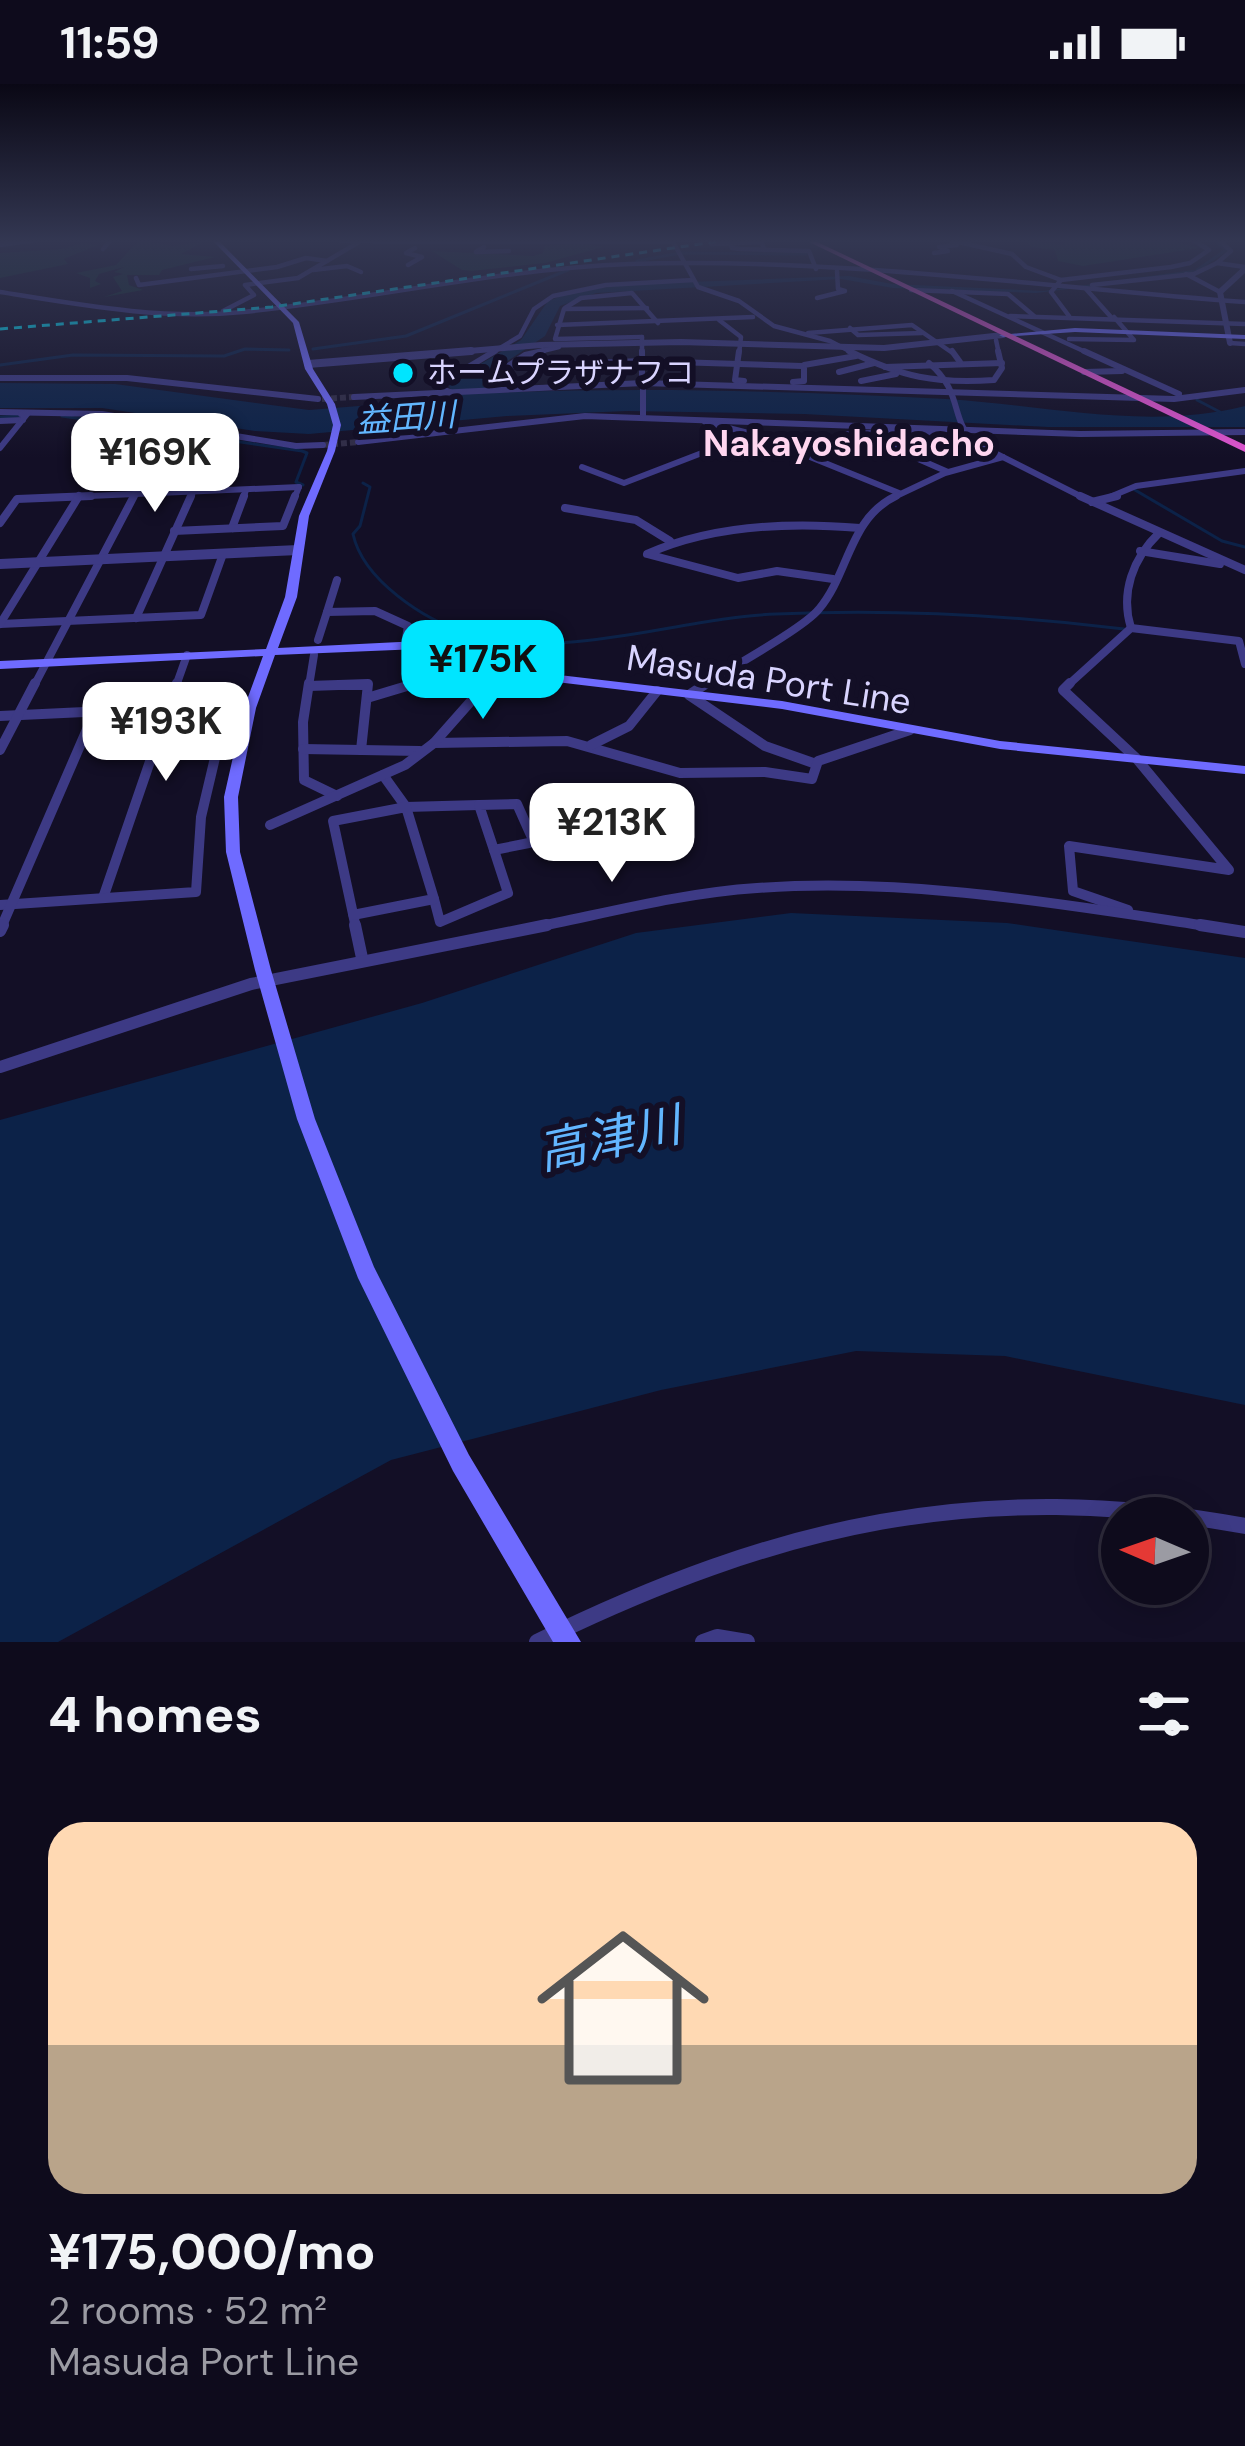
<!DOCTYPE html>
<meta charset="utf-8">
<style>
:root{--surface:#0e0b1c;--page:#171425;--text:#f1f3f6;--muted:#9b9ba3;--line:#2e2b3b;--accent:#00e5ff}
body{margin:0;font-family:"DM Sans","Noto Sans JP",sans-serif;background:var(--page);color:var(--text);height:100vh;display:flex;flex-direction:column;font-size:45px;white-space:nowrap}
*{box-sizing:border-box;margin:0}
p{font-size:39px;color:var(--muted)}
.icon{flex:none;width:66px;height:66px;fill:none;stroke:currentColor;stroke-width:2;stroke-linecap:round;stroke-linejoin:round}
.map{position:relative;height:1558px;overflow:hidden}
.side{display:flex;flex-direction:column;background:var(--surface);flex:1}
.side>*{flex:none}
.needle{width:78px;rotate:272deg}
.controls{position:absolute;left:1101px;top:1413px;display:grid;gap:24px}
.controls a{display:grid;place-items:center;width:108px;height:108px;border-radius:50%;background:var(--surface);box-shadow:0 6px 30px #0003,0 0 0 3px var(--line);font-size:60px}
.price{position:absolute;translate:-50% -102px;padding:0 27px;border-radius:24px;background:#fff;color:#222;font-size:39px;line-height:78px;filter:drop-shadow(0 3px 6px #0008)}
.price::after{content:'';position:absolute;left:50%;top:72px;width:36px;height:27px;margin-left:-18px;background:inherit;clip-path:polygon(0 0,100% 0,50% 100%)}
.price.current{background:var(--accent);color:#111}
ul{padding:0;list-style:none}
li{display:grid;align-content:center;gap:24px;height:636px;padding:0 48px}
li+li{border-top:3px solid var(--line)}
li span{display:grid;place-items:center;height:372px;border-radius:36px;color:#555}
li>.icon{margin-inline-start:auto}
span .icon{width:216px;height:216px;fill:#fffc;stroke-width:1}
li b{font-size:51px}
h2{display:flex;justify-content:space-between;align-items:center;height:144px;padding:0 48px;font-size:51px}
.status{display:flex;justify-content:space-between;align-items:center;height:84px;padding:0 60px;background:var(--surface);direction:ltr}
.status svg{height:33px;fill:currentColor}
.map>svg:first-child{display:block}
.green{fill:#12302f}
.water{fill:#0c2248}
.lines{fill:none;stroke-linecap:round;stroke-linejoin:round}
.stream{stroke:#0c2248;stroke-width:3}
.minor-tunnel{stroke:#312d47;stroke-width:6;stroke-dasharray:6 3;stroke-linecap:butt}
.minor-far5{stroke:#3d3a85;stroke-width:4.5}
.minor-far4{stroke:#3d3a85;stroke-width:6}
.minor-far3{stroke:#3d3a85;stroke-width:8}
.minor-far2{stroke:#3d3a85;stroke-width:10}
.minor-far1{stroke:#3d3a85;stroke-width:12}
.minor{stroke:#3d3a85;stroke-width:16}
.tertiary-far2{stroke:#3d3a85;stroke-width:6}
.tertiary-far1{stroke:#3d3a85;stroke-width:8}
.tertiary{stroke:#3d3a85;stroke-width:10}
.secondary{fill:#6f6bff;fill-rule:evenodd}
.trunk{fill:#e055d1;fill-rule:evenodd}
.rail{stroke:#00e5ff;stroke-width:3;stroke-dasharray:8 6;stroke-linecap:butt}
.poi-dot{fill:#00e5ff;stroke:#130f26;stroke-width:4.5}
.labels{text-anchor:middle;stroke-width:12;stroke-linejoin:round;paint-order:stroke}
.far-poi-label{font-size:30px;fill:#d9d4ff;stroke:#130f26;text-anchor:start}
.far-water-label{font-size:33px;font-style:italic;fill:#62b6ff;stroke:#130f26}
.far-quarter-label{font-size:36px;font-weight:bold;fill:#ffd6f0;stroke:#130f26}
.street-label{font-size:36px;fill:#d9d4ff;stroke:#130f26}
.near-water-label{font-size:48px;font-style:italic;fill:#62b6ff;stroke:#130f26}
</style>
<div class="status"><b>11:59</b><svg viewBox="0 0 49 12"><path d="M0 12V9h3v3zM5 12V6h3v6zM10 12V3h3v9zM15 12V0h3v12zM26 1h20v11H26zM47 4h2v5h-2z"/></svg></div>
<div class="map">
<svg width="1245" height="1558" viewBox="0 0 1245 1558">
<rect width="100%" height="100%" fill="#130f26"/>
<g class="green">
<path d="M139,156l34,6 30,-4 -22,12 34,3 -53,13 -3,5h-32l2,10 14,5 -39,7 18,-6 -9,-14 10,-3 -9,-2 10,-5 -25,7 -4,7 6,3 -11,4v-10l-14,-5 40,-8z"/>
<path d="M1025,156l37,5 6,-5h101l30,8 -116,18 -25,-5 -3,-11 -23,-3z"/>
<path d="M83,159l15,2 -34,14 4,5 -68,14v-25l61,-4z"/>
<path d="M582,159l21,4 -58,16 -73,8 -10,-1 -30,-19 101,5 10,-3 1,-7z"/>
</g>
<g class="water">
<path d="M1193,186l5,1 -8,3 -154,19 -143,-5 -52,-9 -245,14 -36,13 -15,30 -60,40 -3,9 7,8c153,-6 304,-2 457,6 99,6 201,32 299,7v21h-197l-244,-13 -177,-3 -120,5 -198,18 -54,-3 -153,-23h-102v-25l115,1 194,26 137,-11 9,-4 -6,-8 3,-6 69,-41 27,-39 27,-10 59,-7 215,-8 43,8 151,7z"/>
<path d="M791,829l216,10 238,35v447l-240,-49 -149,-5 -195,39 -270,70 -333,182h-58v-522l422,-117 214,-70z"/>
</g>
<g class="lines">
<g class="stream">
<path d="M637,177l43,-8 126,1"/>
<path d="M1197,186l29,-20 -12,-10"/>
<path d="M313,265l93,-13 162,-66"/>
<path d="M0,281l73,-10 151,1 21,-7 44,1"/>
<path d="M1197,316l23,12"/>
<path d="M62,332l240,35 5,2 -11,29 7,3"/>
<path d="M0,333l22,-1"/>
<path d="M363,399l7,4 -10,39 -7,8c10,46 71,86 114,99 98,30 209,-15 309,-19 116,-5 233,1 348,15"/>
<path d="M1135,406l87,51 23,6"/>
</g>
<g class="minor-tunnel">
<path d="M322,315l32,-2"/>
<path d="M323,361l35,-3"/>
</g>
<g class="minor-far5">
<path d="M672,156l26,47 41,14 35,25 56,15 25,13"/>
<path d="M949,156l63,14 14,13 35,13"/>
<path d="M1228,156l-8,1 11,10 -14,12 28,4"/>
<path d="M375,158h296"/>
<path d="M730,158l2,6 8,1 69,2 7,18"/>
<path d="M711,160l51,-2 2,8"/>
<path d="M0,161l36,-5"/>
<path d="M484,163l-8,5 33,-1"/>
<path d="M103,165l8,-9"/>
<path d="M934,169l14,-2 -9,-4 18,-2"/>
<path d="M408,181l14,-8 -16,-4 9,-5"/>
<path d="M191,185l32,-3"/>
<path d="M313,186l34,-4 14,6"/>
<path d="M1186,190l34,18"/>
<path d="M136,194l3,7 138,-18 29,-9 21,3"/>
<path d="M1092,201l102,-11 23,-11"/>
<path d="M1086,205l25,28"/>
<path d="M911,206l97,4 26,22"/>
<path d="M952,207l138,63"/>
<path d="M0,208c81,13 161,28 243,20 130,-13 256,-43 387,-48 198,-7 416,23 615,38"/>
<path d="M817,214l28,-7 -7,-2 -1,-18"/>
<path d="M565,224l16,-10 51,-5 26,30"/>
<path d="M223,227l31,-16 -9,-10 53,-7 61,-36"/>
<path d="M1010,232l235,8"/>
<path d="M1069,232l-18,-24 10,-12 110,-13 19,-4 19,-13 -16,-10"/>
<path d="M719,236l22,17 -2,17"/>
<path d="M557,241l196,-8"/>
<path d="M850,244l8,7 64,-2"/>
<path d="M808,249l104,-8 42,29"/>
<path d="M642,253l-87,2 9,-30 83,-1"/>
<path d="M642,253v17"/>
<path d="M1069,255l65,1 -20,-23"/>
<path d="M996,256l3,14"/>
<path d="M1230,259l15,1"/>
<path d="M490,270l30,-18 14,-27 19,-13 53,-11 87,-5"/>
<path d="M530,270l29,-7"/>
</g>
<g class="minor-far4">
<path d="M739,267l-4,29 9,1"/>
<path d="M849,267c53,26 86,33 145,29l8,-12 -4,-17"/>
<path d="M952,267l8,11"/>
<path d="M1084,267l95,43"/>
<path d="M929,279c35,30 20,56 46,80l111,56"/>
<path d="M512,282l130,-5v-10"/>
<path d="M885,283l117,-4"/>
<path d="M839,288l35,-9"/>
<path d="M1084,288l38,-1"/>
<path d="M0,294h127l191,21"/>
<path d="M654,295l-12,-1v-17l160,5"/>
<path d="M861,297l35,-7"/>
<path d="M793,298l11,-1v-16l52,-9"/>
<path d="M501,301l-13,-6 37,-24 18,-4"/>
<path d="M450,308l-8,-3 3,-8 50,-30"/>
<path d="M354,313l289,-14"/>
<path d="M0,328l102,2 194,32 27,-1"/>
<path d="M643,333v-34l531,16 71,-9"/>
<path d="M0,337l23,-1"/>
<path d="M705,338l51,13 143,58"/>
<path d="M924,347l-3,7 -28,10 55,24"/>
<path d="M848,350l76,-3 48,12"/>
<path d="M358,358l227,-26 495,18 165,-2"/>
<path d="M0,364l28,-35 -7,1"/>
<path d="M582,383l42,16 122,-47"/>
<path d="M20,415l279,-12"/>
<path d="M132,415l3,-5"/>
<path d="M190,415l3,-7"/>
<path d="M243,415l3,-9"/>
<path d="M294,415l5,-12"/>
<path d="M890,415l55,-26 58,-16"/>
<path d="M1105,415l31,-13 109,-15"/>
</g>
<g class="minor-far3">
<path d="M1080,412l165,74"/>
<path d="M1092,418l25,-6"/>
<path d="M565,424l71,12 34,21"/>
<path d="M0,439l17,-24 74,-3"/>
<path d="M232,444l12,-32"/>
<path d="M174,447l109,-5 12,-30"/>
<path d="M1140,467l80,13"/>
<path d="M833,495l-56,-8 -39,7 -91,-24c65,-29 143,-32 213,-26"/>
<path d="M337,496l-10,32 48,-1 33,15 -3,18"/>
<path d="M136,534l55,-122"/>
<path d="M0,540l201,-9 22,-61"/>
<path d="M0,540l79,-128"/>
<path d="M1131,544c-11,-35 2,-70 28,-95"/>
<path d="M318,556l9,-28"/>
<path d="M34,602l100,-190"/>
<path d="M176,602l11,-31"/>
<path d="M309,602l5,-31"/>
<path d="M309,602h59"/>
<path d="M411,602l49,-25"/>
<path d="M484,602l14,-15"/>
<path d="M702,602c25,-16 102,-58 117,-77 30,-35 30,-91 77,-113"/>
<path d="M1067,602l64,-58 108,13 6,23"/>
</g>
<g class="minor-far2">
<path d="M309,599l-6,39 1,58 33,16"/>
<path d="M707,599l-18,12 76,51 51,18"/>
<path d="M1070,599l-7,7 73,68 93,112 -160,-24 4,45 55,19"/>
<path d="M309,602l59,-2 -7,66"/>
<path d="M367,614l50,-15"/>
<path d="M0,632l169,-8"/>
<path d="M434,659l133,-2 113,32 85,-1 47,7 6,-18 92,-31"/>
<path d="M591,661l38,-19 28,-35"/>
<path d="M303,665l117,2"/>
<path d="M0,666l35,-67"/>
<path d="M383,691l23,32 73,-2"/>
<path d="M517,720l17,38 -40,8 -15,-45z"/>
<path d="M270,741l135,-60 29,-22 53,-60"/>
<path d="M103,814l74,-215"/>
<path d="M434,815l6,23 68,-29 -14,-43"/>
<path d="M0,821l196,-13 5,-75 17,-72 -63,2"/>
<path d="M353,831l81,-16 -28,-92 -73,14 23,107"/>
<path d="M1,844l94,-217"/>
<path d="M532,844c75,-15 149,-35 225,-40 155,-11 310,17 463,40"/>
</g>
<g class="minor-far1">
<path d="M355,841l7,33"/>
<path d="M1200,841l45,7"/>
<path d="M0,847l3,-6"/>
<path d="M0,983l251,-83 296,-59"/>
</g>
<g class="minor">
<path d="M537,1558c239,-117 443,-165 708,-116"/>
<path d="M703,1558l14,-5 30,5"/>
</g>
<g class="tertiary-far2">
<path d="M341,156h40"/>
<path d="M1230,259l-10,-51 25,-23"/>
<path d="M434,270l107,-9 140,-3 203,6 119,-13"/>
</g>
<path class="tertiary-far1" d="M308,280l163,-13"/>
<path class="tertiary" d="M0,480l298,-14"/>
<g class="secondary">
<path d="M212,156h6l81,82 14,47 22,35 6,21 -6,26 -26,65 -12,81 -19,51 142,-7 80,27 282,33 218,40 245,25v8l-245,-25 -218,-40 -284,-34 -79,-26 -144,6 -19,53 -18,89 2,55 31,118 44,149 59,148 95,188 112,187h-28l-100,-171 -95,-193 -61,-159 -42,-149 -29,-118 -2,-55 20,-89 19,-52 -263,13v-8l266,-12 19,-52 14,-81 28,-65 6,-26 -6,-21 -22,-35 -12,-46z"/>
<path d="M1075,244l170,7v4l-170,-7 -72,5 -4,-2z"/>
</g>
<path class="trunk" d="M805,156h8l432,205v7z"/>
<path class="rail" d="M0,245l272,-22 455,-67"/>
</g>
<linearGradient id="sky" x2="0" y2="1"><stop stop-color="#0a0815"/><stop offset="0.42" stop-color="#333752"/><stop offset="1" stop-color="#333752" stop-opacity="0"/></linearGradient>
<rect width="1245" height="374" fill="url(#sky)"/>
<circle class="poi-dot" cx="403" cy="289" r="12"/>
<g class="labels">
<g class="far-poi-label">
<text x="427" y="299">ホームプラザナフコ</text>
</g>
<g class="far-water-label">
<text transform="translate(406 333) rotate(-4)" y="12">益田川</text>
</g>
<g class="far-quarter-label">
<text x="849" y="372">Nakayoshidacho</text>
</g>
<g class="street-label">
<text transform="translate(769 595) rotate(9)" y="13">Masuda Port Line</text>
</g>
<g class="near-water-label">
<text transform="translate(609 1054) rotate(-12)" y="17">高津川</text>
</g>
</g>
</svg>
<div class="controls">
<a><svg class="needle" viewBox="-14 -14 28 28"><path d="M0-13l5 13h-10z" fill="#e53935"/><path d="M0 13l5-13h-10z" fill="#9b9ba3"/></svg></a>
</div>
<b class="price" style="left:155px;top:431px">¥169K</b>
<b class="price current" style="left:483px;top:638px">¥175K</b>
<b class="price" style="left:166px;top:700px">¥193K</b>
<b class="price" style="left:612px;top:801px">¥213K</b>
</div>
<section class="side">
<h2>4 homes<svg class="icon" aria-label="filters" viewBox="0 0 24 24"><path d="M4 7h16M4 17h16"/><circle cx="9" cy="7" r="2"/><circle cx="15" cy="17" r="2"/></svg></h2>
<ul>
<li><span style="background:linear-gradient(#ffd9b3 60%,#b9a48a 0)"><svg class="icon" aria-label="home" viewBox="0 0 24 24"><path d="M3 11l9-7 9 7M6 9v11h12V9"/></svg></span><div><b>¥175,000/mo</b><p>2 rooms · 52 m²</p><p>Masuda Port Line</p></div></li>
</ul>
</section>
